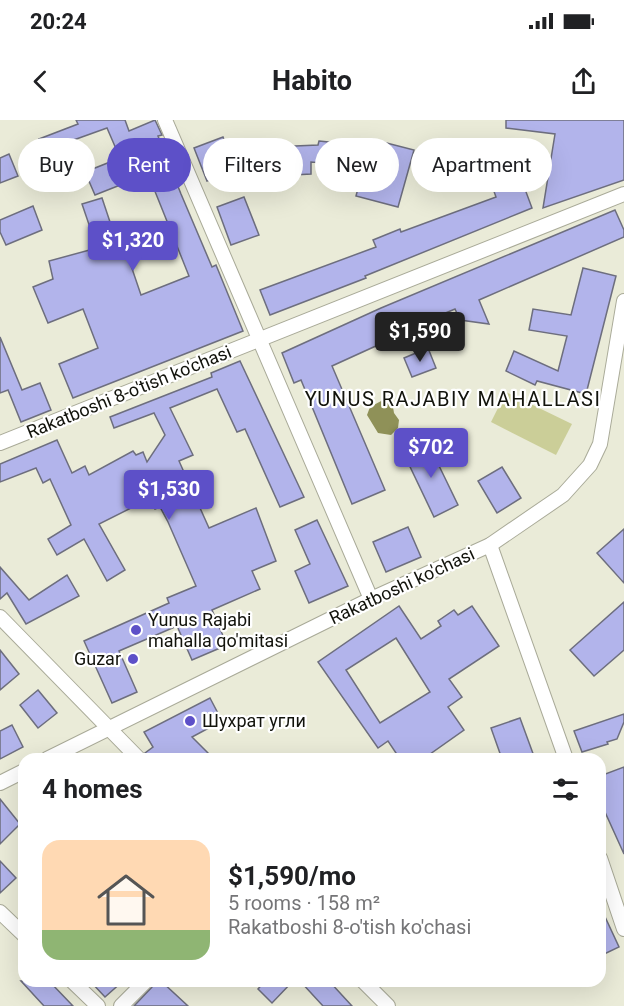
<!DOCTYPE html>
<meta charset="utf-8">
<style>
:root{--surface:#fff;--page:#f2f2f2;--text:#202124;--muted:#757577;--line:#e0e0e0;--accent:#5d50c8}
body{margin:0;font-family:Roboto,sans-serif;background:var(--page);color:var(--text);height:100vh;display:flex;flex-direction:column;font-size:22px;white-space:nowrap}
*{box-sizing:border-box;margin:0}
p{font-size:20px;color:var(--muted)}
.icon{flex:none;width:33px;height:33px;fill:none;stroke:currentColor;stroke-width:2;stroke-linecap:round;stroke-linejoin:round}
.map{position:relative;flex:1;overflow:hidden}
.side{position:absolute;left:18px;top:633px;width:588px;height:234px;display:flex;flex-direction:column;background:var(--surface);border-radius:18px;box-shadow:0 6px 24px #0002}
.side>*{flex:none}
.top-card{position:absolute;left:18px;top:18px;width:588px;height:54px;display:flex;gap:12px}
.price{position:absolute;translate:-50% -51px;padding:0 14px;border-radius:6px;background:var(--accent);color:#fff;font-size:20px;line-height:39px;filter:drop-shadow(0 2px 3px #0008)}
.price::after{content:'';position:absolute;left:50%;top:36px;width:18px;height:14px;margin-left:-9px;background:inherit;clip-path:polygon(0 0,100% 0,50% 100%)}
.price.on{background:#222;color:#fff}
ul{padding:0;list-style:none}
li{display:flex;align-items:center;gap:18px;height:150px;padding:0 24px}
li+li{border-top:2px solid var(--line)}
li span{display:grid;place-items:center;flex:none;width:168px;height:120px;border-radius:18px;color:#555}
li>.icon{margin-inline-start:auto}
span .icon{width:72px;height:72px;fill:#fffc;stroke-width:1}
li b{font-size:26px}
h2{display:flex;justify-content:space-between;align-items:center;height:72px;padding:0 24px;font-size:26px}
.tag{padding:0 21px;border-radius:27px;background:var(--surface);box-shadow:0 6px 24px #0002;font-size:21px;line-height:54px}
.tag.on{background:var(--accent);color:#fff}
.status{display:flex;justify-content:space-between;align-items:center;height:42px;padding:0 30px;background:var(--surface);direction:ltr}
.status svg{height:16px;fill:currentColor}
header{display:flex;justify-content:space-between;align-items:center;height:78px;padding:0 24px;background:var(--surface);font-size:27px;font-weight:700}
.map>svg:first-child{display:block}
.green{fill:#cbce98}
.water{fill:#8f9158}
.building{fill:#b2b4eb;stroke:#6d6e7e;stroke-width:1.5;fill-rule:evenodd}
.lines{fill:none;stroke-linecap:round;stroke-linejoin:round}
.street-casing{stroke:#a9aa98;stroke-width:16}
.street{stroke:#fff;stroke-width:14}
.poi-dot{fill:#5d50c8;stroke:#fff;stroke-width:2}
.labels{text-anchor:middle;stroke-width:4.5;stroke-linejoin:round;paint-order:stroke}
.street-label{font-size:18px;fill:#12130c;stroke:#fff}
.poi-label{font-size:18px;fill:#12130c;stroke:#fff;text-anchor:start}
.neighbourhood-label{font-size:20px;letter-spacing:1.5px;fill:#12130c;stroke:#fff}
</style>
<div class="status"><b>20:24</b><svg viewBox="0 0 49 12"><path d="M0 12V9h3v3zM5 12V6h3v6zM10 12V3h3v9zM15 12V0h3v12zM26 1h20v11H26zM47 4h2v5h-2z"/></svg></div>
<header><svg class="icon" aria-label="back" viewBox="0 0 24 24"><path d="M15 5l-7 7 7 7"/></svg>Habito<svg class="icon" aria-label="share" viewBox="0 0 24 24"><path d="M12 15V3M7 8l5-5 5 5M5 13v7h14v-7"/></svg></header>
<div class="map">
<svg width="624" height="886" viewBox="0 0 624 886">
<rect width="100%" height="100%" fill="#eaebd8"/>
<path class="green" d="M506,272l66,32 -16,31 -65,-33z"/>
<path class="water" d="M383,280l9,1 2,12 5,7 -1,8 -7,7 -13,-2 -11,-18 3,-8z"/>
<g class="building">
<path d="M76,0h49l4,11 26,-11 7,15 -4,1 23,58 31,73 4,-2 27,66 -170,67 -14,-34 39,-16 -15,-39 -35,14 -15,-36 20,-8 -4,-18 48,-13 -15,-44 20,-6 15,45 6,-1 18,53 48,-19 -41,-102 -53,21 -10,-23 35,-14 -13,-30 -39,14 5,13 -24,9 -10,-25 39,-15z"/>
<path d="M506,0h118v60l-81,28 12,-74 -49,-6z"/>
<path d="M223,17l13,33 -29,11 -13,-33z"/>
<path d="M371,19l43,11 -16,57 -42,-11z"/>
<path d="M319,21l19,2 -3,21 -24,-2v12l-37,2 -2,-29 46,-2z"/>
<path d="M9,34l9,22 -18,7v-25z"/>
<path d="M519,53l13,35 -167,68 1,2 -96,37 -10,-25 116,-43 -3,-7 27,-11 1,3 95,-35 -5,-14z"/>
<path d="M244,77l15,38 -28,10 -14,-38z"/>
<path d="M33,86l9,24 -36,15 -6,-13v-12z"/>
<path d="M615,90l9,20v7l-145,63 10,24 -29,-4 -5,-11 -67,28 1,3 -57,26 53,124 -33,14 -51,-124 -7,3 -12,-30 99,-45z"/>
<path d="M583,148l33,8 -30,118 -49,-13 -2,4 -29,-14 8,-20 44,20 9,-35 -38,-6 4,-21 38,6z"/>
<path d="M0,217l22,53 18,-7 11,27 -30,12 -13,-32 -8,3z"/>
<path d="M428,228l8,20 -24,9 -8,-19z"/>
<path d="M240,241l64,136 -24,10 -35,-78 -8,3 -20,-43 -47,19 23,47 -14,6 30,67 47,-20 20,53 -24,10 8,18 -48,21 15,35 -35,15 -15,-34 -58,25 18,41 -25,11 -28,-62 85,-38 -2,-5 29,-12 -28,-64 -8,-15 -5,2 -8,-18 -12,15 -36,18 26,46 -18,11 -23,-42 -27,16 -9,-16 23,-14 -21,-46 -7,4 -7,-15 -36,14v-18l57,-24 15,33 13,-7 4,9 44,-24 3,4 7,-3 4,10 18,-27 -11,-22 -40,15 -4,-11 102,-40 -1,-4z"/>
<path d="M427,321l31,64 -24,12 -31,-65z"/>
<path d="M502,347l19,31 -24,15 -19,-32z"/>
<path d="M317,400l31,66 -39,17 -14,-32 15,-7 -15,-34z"/>
<path d="M408,407l13,30 -35,15 -13,-30z"/>
<path d="M624,409v54l-27,-30z"/>
<path d="M0,447l29,33 38,-25 12,21 -53,28 -19,-31 -7,6z"/>
<path d="M624,482v48l-30,26 -24,-26z"/>
<path d="M399,486l22,33 20,-13 -3,-5 16,-11 4,5 14,-9 27,40 -50,33 13,18 -14,10 16,23 -41,29h-23l-12,-18 -10,7 -60,-86zM396,518l34,54 -50,31 -34,-53z"/>
<path d="M0,530l19,24 -19,16z"/>
<path d="M38,570l19,23 -19,15 -18,-23z"/>
<path d="M210,578l12,23 -30,16 22,22h-66l-3,-6 8,-6 -9,-15z"/>
<path d="M624,594v8l-7,17 -10,3 1,2 -26,8 -8,-21z"/>
<path d="M520,598l15,41h-33l-11,-31z"/>
<path d="M12,605l11,22 -23,12v-28z"/>
<path d="M624,647v87l-24,-53v-25z"/>
<path d="M0,679l20,25 -20,20z"/>
<path d="M0,741l16,17 -16,15z"/>
<path d="M600,786l19,41 -19,9z"/>
<path d="M21,861h28l24,25h-29z"/>
<path d="M90,861h33l-18,16z"/>
<path d="M155,861h6l27,25h-54l18,-19z"/>
<path d="M265,861h28l-21,22 -14,-14z"/>
<path d="M300,861h29l23,25h-29z"/>
</g>
<g class="lines">
<g class="street-casing">
<g id="street">
<path d="M165,0l206,479"/>
<path d="M0,323l624,-249"/>
<path d="M490,425l76,214"/>
<path d="M0,497l139,142"/>
<path d="M47,639l324,-160 119,-54 73,-50 27,-30 10,-21 24,-143"/>
<path d="M0,663l24,-12"/>
<path d="M600,738l24,71"/>
<path d="M0,792l24,23"/>
<path d="M72,861l26,25"/>
<path d="M363,861l25,25"/>
<path d="M121,886l25,-25"/>
</g>
</g>
<use href="#street" class="street"/>
</g>
<g class="poi-dot">
<circle cx="136" cy="510" r="6"/>
<circle cx="133" cy="539" r="6"/>
<circle cx="190" cy="601" r="6"/>
</g>
<g class="labels">
<g class="street-label">
<text transform="translate(129 272) rotate(-22)" y="6">Rakatboshi 8-o'tish ko'chasi</text>
<text transform="translate(402 466) rotate(-25)" y="6">Rakatboshi ko'chasi</text>
</g>
<g class="poi-label">
<text x="148" y="506">Yunus Rajabi<tspan x="148" dy="21">mahalla qo'mitasi</tspan></text>
<text x="121" y="545" text-anchor="end">Guzar</text>
<text x="202" y="607">Шухрат угли</text>
</g>
<g class="neighbourhood-label">
<text x="453" y="286">YUNUS RAJABIY MAHALLASI</text>
</g>
</g>
</svg>
<b class="price" style="left:133px;top:152px">$1,320</b>
<b class="price on" style="left:420px;top:243px">$1,590</b>
<b class="price" style="left:431px;top:359px">$702</b>
<b class="price" style="left:169px;top:401px">$1,530</b>
<div class="top-card">
<a class="tag">Buy</a>
<a class="tag on">Rent</a>
<a class="tag">Filters</a>
<a class="tag">New</a>
<a class="tag">Apartment</a>
</div>
<section class="side">
<h2>4 homes<svg class="icon" aria-label="filters" viewBox="0 0 24 24"><path d="M4 7h16M4 17h16"/><circle cx="9" cy="7" r="2"/><circle cx="15" cy="17" r="2"/></svg></h2>
<ul>
<li><span style="background:linear-gradient(#ffd9b3 75%,#8fb573 0)"><svg class="icon" aria-label="home" viewBox="0 0 24 24"><path d="M3 11l9-7 9 7M6 9v11h12V9"/></svg></span><div><b>$1,590/mo</b><p>5 rooms · 158 m²</p><p>Rakatboshi 8-o'tish ko'chasi</p></div></li>
</ul>
</section>
</div>
